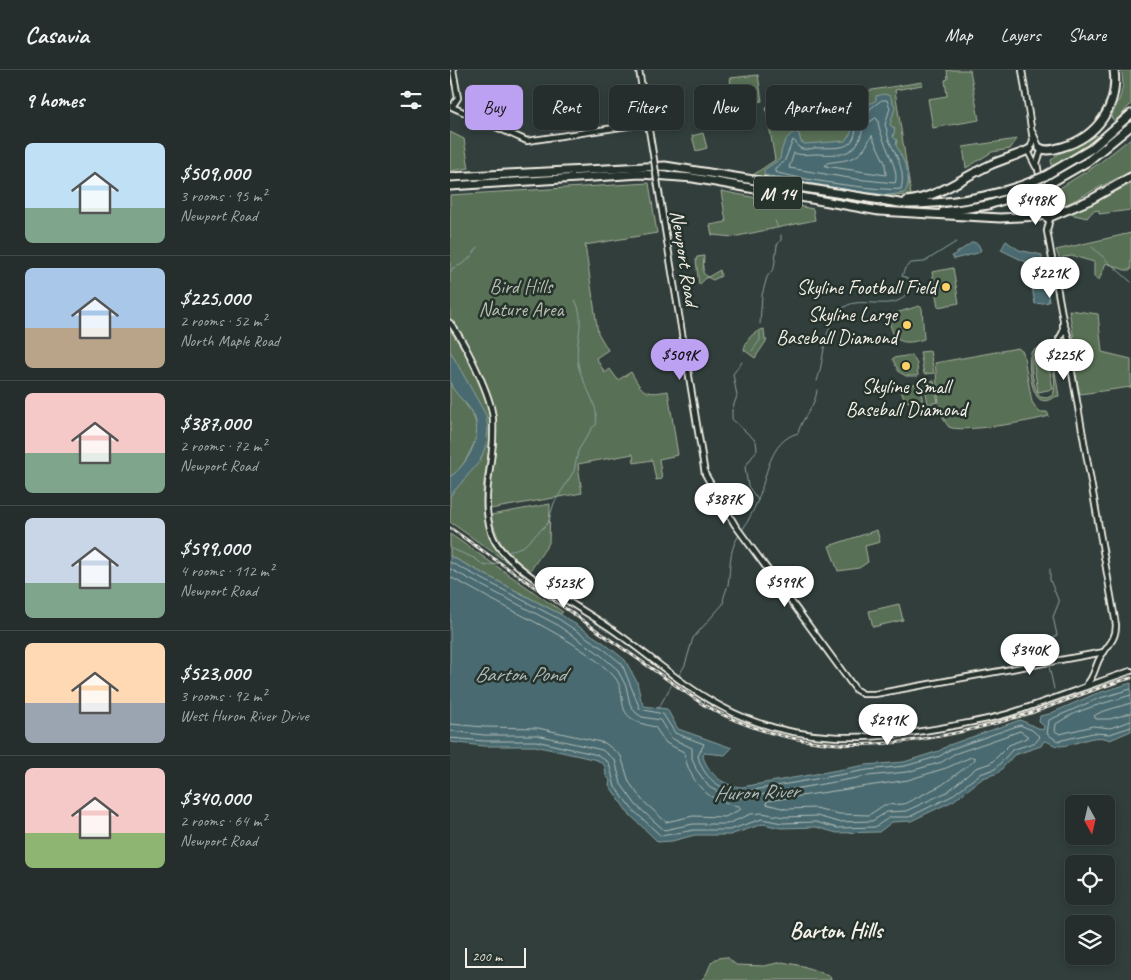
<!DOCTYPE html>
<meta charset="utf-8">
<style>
:root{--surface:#252e2d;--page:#2d3635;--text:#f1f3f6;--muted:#a3a8aa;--line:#424a49;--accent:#bca0f2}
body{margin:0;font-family:Caveat,sans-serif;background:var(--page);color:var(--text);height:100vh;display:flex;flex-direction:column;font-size:19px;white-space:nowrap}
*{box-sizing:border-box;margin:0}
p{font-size:16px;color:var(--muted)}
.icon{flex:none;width:28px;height:28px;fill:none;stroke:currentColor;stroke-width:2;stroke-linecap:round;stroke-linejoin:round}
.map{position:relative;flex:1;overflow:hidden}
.sheet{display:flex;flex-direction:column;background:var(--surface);width:450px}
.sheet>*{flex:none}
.guide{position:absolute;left:15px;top:15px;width:475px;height:45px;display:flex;gap:10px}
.needle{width:32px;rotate:172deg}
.controls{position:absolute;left:615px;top:725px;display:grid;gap:10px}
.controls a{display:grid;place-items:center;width:50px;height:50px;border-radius:8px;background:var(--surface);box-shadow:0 2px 8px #0003,0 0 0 1px var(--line);font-size:25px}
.scale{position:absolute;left:15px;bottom:12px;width:61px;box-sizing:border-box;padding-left:5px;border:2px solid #f4f1e8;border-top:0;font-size:14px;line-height:18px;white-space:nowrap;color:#f4f1e8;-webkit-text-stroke:4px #26332d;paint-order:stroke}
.price{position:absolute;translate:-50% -42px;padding:0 11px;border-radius:18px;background:#fff;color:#222;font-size:16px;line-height:32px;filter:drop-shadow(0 1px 2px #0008)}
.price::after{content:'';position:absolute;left:50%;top:30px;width:15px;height:11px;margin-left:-8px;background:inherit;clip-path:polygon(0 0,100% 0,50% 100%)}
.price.on{background:var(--accent);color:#111}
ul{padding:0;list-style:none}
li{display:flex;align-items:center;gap:15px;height:125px;padding:0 25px}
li+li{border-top:1px solid var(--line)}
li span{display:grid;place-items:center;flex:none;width:140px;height:100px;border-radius:8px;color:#555}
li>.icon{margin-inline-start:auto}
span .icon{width:60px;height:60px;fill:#fffc;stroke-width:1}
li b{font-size:21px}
h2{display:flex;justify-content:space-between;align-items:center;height:60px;padding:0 25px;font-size:21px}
.pill{padding:0 18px;border-radius:8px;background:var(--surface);box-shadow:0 2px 8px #0003,0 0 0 1px var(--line);font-size:18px;line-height:45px}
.pill.on{background:var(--accent);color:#111}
header{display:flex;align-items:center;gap:30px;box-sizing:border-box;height:70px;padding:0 25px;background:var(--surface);border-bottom:1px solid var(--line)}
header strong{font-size:24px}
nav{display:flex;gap:28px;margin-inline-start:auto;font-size:18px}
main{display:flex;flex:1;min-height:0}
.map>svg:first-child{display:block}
.green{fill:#597054;stroke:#a6b09e;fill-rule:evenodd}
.water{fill:#496b70;stroke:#8da1a0}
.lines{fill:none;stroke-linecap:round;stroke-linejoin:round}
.shore{stroke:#b0bbb8;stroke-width:1}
.stream{stroke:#8da1a0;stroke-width:1}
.secondary-casing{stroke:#f4f1e8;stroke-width:8}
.highway-casing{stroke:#f4f1e8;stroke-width:11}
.secondary{stroke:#26332d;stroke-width:4.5}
.highway{stroke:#26332d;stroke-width:7}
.rail-casing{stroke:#f4f1e8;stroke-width:3}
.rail{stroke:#26332d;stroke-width:1;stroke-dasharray:4;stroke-linecap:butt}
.secondary-bridge-casing{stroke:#f4f1e8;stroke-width:8;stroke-linecap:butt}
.highway-bridge-casing{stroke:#f4f1e8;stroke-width:11;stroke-linecap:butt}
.secondary-bridge{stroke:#26332d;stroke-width:4.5}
.highway-bridge{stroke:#26332d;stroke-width:7}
.poi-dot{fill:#ffd166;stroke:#26332d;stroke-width:2}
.labels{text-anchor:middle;stroke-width:5;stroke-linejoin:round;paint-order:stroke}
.shield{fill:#26332d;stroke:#b6b8b0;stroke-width:1}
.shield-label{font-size:19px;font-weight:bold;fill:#f4f1e8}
.street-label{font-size:20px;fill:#f4f1e8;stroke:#26332d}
.park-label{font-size:20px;fill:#b6bdad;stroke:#26332d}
.poi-label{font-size:20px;fill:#f4f1e8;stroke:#26332d;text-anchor:end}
.water-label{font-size:21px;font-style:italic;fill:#b0bbb8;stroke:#26332d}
.quarter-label{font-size:22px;font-weight:bold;fill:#f4f1e8;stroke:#26332d}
</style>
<header>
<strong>Casavia</strong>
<nav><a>Map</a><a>Layers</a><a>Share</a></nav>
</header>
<main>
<section class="sheet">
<h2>9 homes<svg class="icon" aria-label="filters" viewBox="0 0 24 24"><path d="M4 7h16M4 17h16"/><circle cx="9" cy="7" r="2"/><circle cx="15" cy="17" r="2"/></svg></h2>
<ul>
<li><span style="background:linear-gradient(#bfe0f5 65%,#7fa58c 0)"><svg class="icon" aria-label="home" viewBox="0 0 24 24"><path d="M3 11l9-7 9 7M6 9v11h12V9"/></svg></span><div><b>$509,000</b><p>3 rooms · 95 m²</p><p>Newport Road</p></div></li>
<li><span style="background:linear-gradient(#a9c7e8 60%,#b9a48a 0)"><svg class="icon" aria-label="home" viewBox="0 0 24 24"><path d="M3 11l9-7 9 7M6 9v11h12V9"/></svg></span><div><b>$225,000</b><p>2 rooms · 52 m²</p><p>North Maple Road</p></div></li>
<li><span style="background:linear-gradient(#f6c9c9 60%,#7fa58c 0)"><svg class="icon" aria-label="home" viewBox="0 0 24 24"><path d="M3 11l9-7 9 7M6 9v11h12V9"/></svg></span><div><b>$387,000</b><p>2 rooms · 72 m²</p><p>Newport Road</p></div></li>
<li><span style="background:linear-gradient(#c9d6e8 65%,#7fa58c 0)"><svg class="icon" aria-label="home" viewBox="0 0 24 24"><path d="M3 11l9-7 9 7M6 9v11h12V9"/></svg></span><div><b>$599,000</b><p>4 rooms · 112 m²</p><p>Newport Road</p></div></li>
<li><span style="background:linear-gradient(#ffd9b3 60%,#9aa5b1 0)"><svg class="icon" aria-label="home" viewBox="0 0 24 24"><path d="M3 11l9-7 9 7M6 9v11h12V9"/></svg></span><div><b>$523,000</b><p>3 rooms · 92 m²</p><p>West Huron River Drive</p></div></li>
<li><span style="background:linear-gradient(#f6c9c9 65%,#8fb573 0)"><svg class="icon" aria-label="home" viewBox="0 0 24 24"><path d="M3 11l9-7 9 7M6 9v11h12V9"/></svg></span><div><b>$340,000</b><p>2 rooms · 64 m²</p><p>Newport Road</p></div></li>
</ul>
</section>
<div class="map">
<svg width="681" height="910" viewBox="0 0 681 910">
<rect width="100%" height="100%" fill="#313e3c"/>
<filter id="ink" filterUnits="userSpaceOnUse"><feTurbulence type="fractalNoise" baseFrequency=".02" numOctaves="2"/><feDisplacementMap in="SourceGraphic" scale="10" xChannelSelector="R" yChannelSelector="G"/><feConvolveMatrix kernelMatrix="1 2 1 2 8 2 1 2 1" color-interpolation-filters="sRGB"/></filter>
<g filter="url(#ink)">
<g class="green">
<path d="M497,0h23l9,50 -46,8 -5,-29 19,-3 -2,-16 3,-1z"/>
<path d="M671,0h10v34l-16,18 -4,-5c8,-16 15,-29 10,-47z"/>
<path d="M308,5l4,26 -13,2 -2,-14 -9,5 -6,-1 -2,-15z"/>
<path d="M472,12v3l-27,5 16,105 -22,1 -136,-21 22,-15 -9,-53z"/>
<path d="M280,24l2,16 -28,4 -2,-16z"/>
<path d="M0,62l14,7 5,29 -19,3z"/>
<path d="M253,63l4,15 -11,3 -4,-15z"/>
<path d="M646,65l2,2 -33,23 -13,6 -1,-6c12,-12 30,-15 45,-25z"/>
<path d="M681,68v33l-64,33 -8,-6 -4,-7 43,-27z"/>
<path d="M567,69l-7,10 -18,3 -26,16 -3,-21z"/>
<path d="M199,113l8,50 -72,12 13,88 10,17 -12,8 9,15 5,-4 8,11 13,-8c12,21 13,23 37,19l10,64 -19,4 3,20 -6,1 -4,-20 -18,3 -1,-9 -55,10 4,29 -92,16 1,-35 5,-28v-31l-20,-54 -11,-20 -15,-21v-125z"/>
<path d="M681,114v26l-32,4v-4l-6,1 -6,7 -17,-4z"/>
<path d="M271,121l92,18 2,11 -82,17 -21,-2 -2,-10 16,-3z"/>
<path d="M681,163v37h-6l-19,-7 -7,17 -5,-3v-15l-21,-6 -10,1 1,6 -3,-1 -5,-12z"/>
<path d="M254,186l-1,17 5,4 12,-7 1,6 -8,4 -6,-3 -8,8 -3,-25 1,-3z"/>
<path d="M503,198l6,35 -21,4 -6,-35z"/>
<path d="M469,236l3,2 2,31c-25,8 -33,1 -35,-24z"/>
<path d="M619,240l29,4 4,38 29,7v28l-51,7 -11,-46h5l1,-3z"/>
<path d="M314,259l1,11h2l-12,18 -11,-8c2,-11 9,-18 20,-21z"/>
<path d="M0,260c16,22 35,59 40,86 2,20 -2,39 -5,58 -7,43 1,70 36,98l-71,-50v-26l36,-51 -15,-54 -21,-40z"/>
<path d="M590,277l11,1 8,48c-6,0 -10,7 -18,4 -10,-4 -15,-41 -9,-49zM587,280h8c8,7 12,35 8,45l-6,3 -7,-1c-7,-8 -13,-41 -3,-47z"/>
<path d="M568,278l5,4 9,50 7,10h8l2,4c-18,6 -89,17 -100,11 -13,-14 -11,-44 -14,-64z"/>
<path d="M480,281l4,22 -10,1 -4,-22z"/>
<path d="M462,285l5,9 1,12h-12l-7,-4 -6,-12v-2z"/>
<path d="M597,286l6,33 -15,3 -5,-33z"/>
<path d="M484,311l4,21 -10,2 -4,-22z"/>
<path d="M0,312c15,27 38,36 20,70 -5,10 -11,19 -20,25z"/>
<path d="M468,313l2,1 3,20 -2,1 -15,-4 -7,-13z"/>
<path d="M100,434l-1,39 -19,28c-24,-18 -32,-26 -39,-56z"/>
<path d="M427,460l3,12 -15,4 3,16 -9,6 -21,3 -9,-25z"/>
<path d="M0,464l113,78 -3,2 -110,-58z"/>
<path d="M449,534l4,16 -30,7 -4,-16z"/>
<path d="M277,887l9,8 28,1 18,-4 21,4 27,10 1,4h-130c13,-11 3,-22 26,-23z"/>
</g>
<g class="water">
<path d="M434,24l6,2 5,11 -5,18 5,4 -2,8 4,3 -1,5c6,13 19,34 8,48l-16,2 -34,-4 -90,-16v-5l16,-11c1,-10 5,-23 15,-27l4,2 2,8 4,2 40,-3 6,-8 1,-15 4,-4 8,1v-12h8l4,-3v-4z"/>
<path d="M556,171l13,9 23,5v9l-6,3 -35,-17z"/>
<path d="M523,172l5,2 3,6 -3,3 -24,6 -2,-3z"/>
<path d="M580,206h16l3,26 -14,2z"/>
<path d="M0,281l36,64 2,15 -2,15 -6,16 -30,35v-19c18,-13 34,-42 23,-64 -6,-11 -19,-18 -23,-31 0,-8 0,-21 0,-31z"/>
<path d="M0,486l110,58 44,29 21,17 12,22 4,18 3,6 23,3 11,20 54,19 -7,7 -21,-2 -1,4c7,18 20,29 39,30l124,-22 38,-3 35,-11 10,-6 71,-25 23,10 1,-4 -5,-4 1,-6 9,-2 46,-20 36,-11v48l-21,9c-17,-8 -33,6 -51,6 -6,0 -10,-5 -15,-5l-3,5 -27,9 -16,18 -15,5 -30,23 -42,20 -19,1 -13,10 -42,1 -21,-6 -35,1 -18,-4 -33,11h-35l-23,6 -14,1 -30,-29 -19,-28 1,-5 -4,-4 -1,-10 -8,-6 -62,-14h-52l-33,-4z"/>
</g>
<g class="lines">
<g class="shore">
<path d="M432,30h5l3,8 -5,17c3,6 2,10 4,15 7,15 17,31 12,49 -17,3 -110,-11 -126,-17v-4l9,-6 9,-22c4,2 3,6 7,8 5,3 11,0 16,0 24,-1 41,4 40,-27l11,-3 3,-9z"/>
<path d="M426,48l2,2c1,19 23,49 17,63l-40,-4 -66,-11 5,-15c9,3 14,1 23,1 26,1 41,2 46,-27z"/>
<path d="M422,66l13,27 1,12 -61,-9 2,-3c14,-3 27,-1 37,-14 4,-4 4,-10 8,-13z"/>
<path d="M0,492l107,56 44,29 21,17 18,45 23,5 12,19 29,11 -6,12c5,22 23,35 44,36l125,-22 38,-4 35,-10 11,-7 69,-24 12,5 8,7 -4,5 -24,8 -17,19 -15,5 -30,23 -41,20h-19l-15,10 -38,1 -21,-6 -34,1 -20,-4 -33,11h-35l-33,6 -29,-27 -17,-22 -6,-24 -11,-8 -62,-14h-52l-34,-3"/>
<path d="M0,499l104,54 43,29 20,17 9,17 4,18 6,9 6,4 18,3 11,18 21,10v10l4,11 13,18 18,10 16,1 125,-22 39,-4 35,-10 12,-8 66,-23 9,6 -20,8 -18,18 -15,5 -29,24 -41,19 -19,1 -15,9 -34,1 -21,-6 -33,1 -22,-4 -11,1 -24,10h-34l-29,6 -28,-25 -15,-21 -6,-24 -13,-10 -65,-15h-53l-34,-4"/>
<path d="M0,507c18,9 36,20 54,29 37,19 76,38 107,67 23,22 -6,44 44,54l11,16 18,9c5,30 25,51 55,54l2,3 -16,8 -32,-1 -27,6 -24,-22 -13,-18 -8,-26 -16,-13 -67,-15 -54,-1 -34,-3"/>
<path d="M681,619l-34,10 -48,21 -2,14 11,7 35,-8 17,1 21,-7"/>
<path d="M681,625c-25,8 -54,14 -75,29l-1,7 5,3 33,-8 17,2 21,-7"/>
<path d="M681,633l-30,9 -7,4 2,3h14l21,-6"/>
<path d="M522,687l3,1 -1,3 -32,24 -38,19 -20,1 -15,10 -30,-1 -23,-6 -30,1 -20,-5 1,-3 141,-21 38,-12z"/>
</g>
<g class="stream">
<path d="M325,151l3,7"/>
<path d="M642,177l39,35"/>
<path d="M0,204l3,-6c13,-4 18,-11 25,-21"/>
<path d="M310,254l2,-29 5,-18 7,-9 3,-23 4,-5v-5"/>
<path d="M302,281l8,-11v-8"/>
<path d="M292,292l-9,12 4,22 -5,14v9l24,22 1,9 -12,17 3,19 10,14"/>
<path d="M367,311c9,-25 5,-63 31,-76 18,-9 64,13 60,-27l-6,-2 3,-8 6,-5 13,-1 32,-20"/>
<path d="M291,462c7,-10 12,-21 17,-32 9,-24 11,-59 40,-67 4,-16 18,-27 19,-43"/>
<path d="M0,478l24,10 11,8 13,-3"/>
<path d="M56,483l18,-7 24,-23 6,-20 20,-32 4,-20 14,-23 4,-3c4,-21 -14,-40 -18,-61 -4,-24 9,-42 -3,-64"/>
<path d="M594,591l-4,-5 2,-10 15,-11 -4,-18 6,-15 -9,-22v-11"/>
<path d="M599,596l5,23"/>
<path d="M228,607l7,-12 8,-27 30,-34c0,-8 3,-12 5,-19 3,-19 0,-33 11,-50"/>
<path d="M208,639l13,-23"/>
</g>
<g class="secondary-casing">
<g id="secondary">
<path d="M3,0l5,28 -6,9 75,34 121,-18"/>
<path d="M189,0l15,90"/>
<path d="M572,0l11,70 -4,13 7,14"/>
<path d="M583,63l8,18 -4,12 7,41 -4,10 7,5 5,-5 -9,-19"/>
<path d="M207,110l48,294 30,51 121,165 7,4h12l229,-42"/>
<path d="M600,148l-3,13 16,89 6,19 -2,5 -4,1 -4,-6 4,-7v-12"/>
<path d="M0,253c14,17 38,67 42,89 2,9 1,19 1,28 -2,33 -13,65 0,97 11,29 86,70 114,89 39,26 73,59 115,81 72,39 152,34 230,19 22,-4 46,-8 68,-16 37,-12 74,-27 111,-39"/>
<path d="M617,274l49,281c0,15 -8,20 -15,31 -6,9 -6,20 -14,28"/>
</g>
</g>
<g class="highway-casing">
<g id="highway">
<path d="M590,78c7,4 15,1 22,-1 35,-10 57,-41 52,-77"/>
<path d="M595,106l46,-27 40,-35"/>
<path d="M0,107l215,-11 241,38c45,0 85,-6 127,-23"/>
<path d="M597,115l40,-23 44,-36"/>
<path d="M0,116l191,-12 52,4 186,33 121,7 40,-2"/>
<path d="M457,131c32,-4 54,-23 83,-36 13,-6 27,-9 40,-16"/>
<path d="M493,142l45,-7 47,-15"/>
<path d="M600,147l40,-17 41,-23"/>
</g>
</g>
<use href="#secondary" class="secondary"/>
<use href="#highway" class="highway"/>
<g class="rail-casing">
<path id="rail" d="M0,458l254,177c103,58 210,44 320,10 36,-11 70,-27 107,-37"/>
</g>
<use href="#rail" class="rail"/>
<g class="secondary-bridge-casing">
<path id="secondary-bridge" d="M204,90l3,20"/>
</g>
<g class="highway-bridge-casing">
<g id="highway-bridge">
<path d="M583,111l12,-5"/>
<path d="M585,120l12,-5"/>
</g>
</g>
<use href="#secondary-bridge" class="secondary-bridge"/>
<use href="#highway-bridge" class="highway-bridge"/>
</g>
</g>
<g class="poi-dot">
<circle cx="496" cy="217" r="5"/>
<circle cx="457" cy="255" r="5"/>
<circle cx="456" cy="296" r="5"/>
</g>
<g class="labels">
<rect class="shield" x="304" y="106.5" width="48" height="33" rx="4"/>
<g class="shield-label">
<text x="328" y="130">M 14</text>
</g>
<g class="street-label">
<text transform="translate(235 188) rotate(81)" y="7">Newport Road</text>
</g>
<g class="park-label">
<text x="71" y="223">Bird Hills<tspan x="71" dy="23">Nature Area</tspan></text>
</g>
<g class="poi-label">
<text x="486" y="224">Skyline Football Field</text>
<text x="447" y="251">Skyline Large<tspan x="447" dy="23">Baseball Diamond</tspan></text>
<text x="456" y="323" text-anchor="middle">Skyline Small<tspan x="456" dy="23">Baseball Diamond</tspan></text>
</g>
<g class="water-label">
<text x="70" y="611">Barton Pond</text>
<text transform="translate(306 722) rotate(-2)" y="7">Huron River</text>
</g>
<g class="quarter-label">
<text x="386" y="868">Barton Hills</text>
</g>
</g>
</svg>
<div class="controls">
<a><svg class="needle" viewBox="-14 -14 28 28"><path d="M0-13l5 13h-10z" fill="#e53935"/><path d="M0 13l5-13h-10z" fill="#a3a8aa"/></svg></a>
<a><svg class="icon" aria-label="locate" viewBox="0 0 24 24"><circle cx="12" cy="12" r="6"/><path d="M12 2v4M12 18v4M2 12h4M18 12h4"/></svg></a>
<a><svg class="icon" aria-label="layers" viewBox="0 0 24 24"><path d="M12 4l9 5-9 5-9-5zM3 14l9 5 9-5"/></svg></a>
</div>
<div class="scale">200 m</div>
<b class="price" style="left:586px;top:156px">$498K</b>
<b class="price" style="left:600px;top:229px">$221K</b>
<b class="price on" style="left:230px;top:311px">$509K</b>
<b class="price" style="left:614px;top:311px">$225K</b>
<b class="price" style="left:274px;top:455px">$387K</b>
<b class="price" style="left:335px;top:538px">$599K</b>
<b class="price" style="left:114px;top:539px">$523K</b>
<b class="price" style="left:580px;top:606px">$340K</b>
<b class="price" style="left:438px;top:676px">$291K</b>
<div class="guide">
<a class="pill on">Buy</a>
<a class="pill">Rent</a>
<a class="pill">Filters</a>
<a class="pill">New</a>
<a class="pill">Apartment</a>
</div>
</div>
</main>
